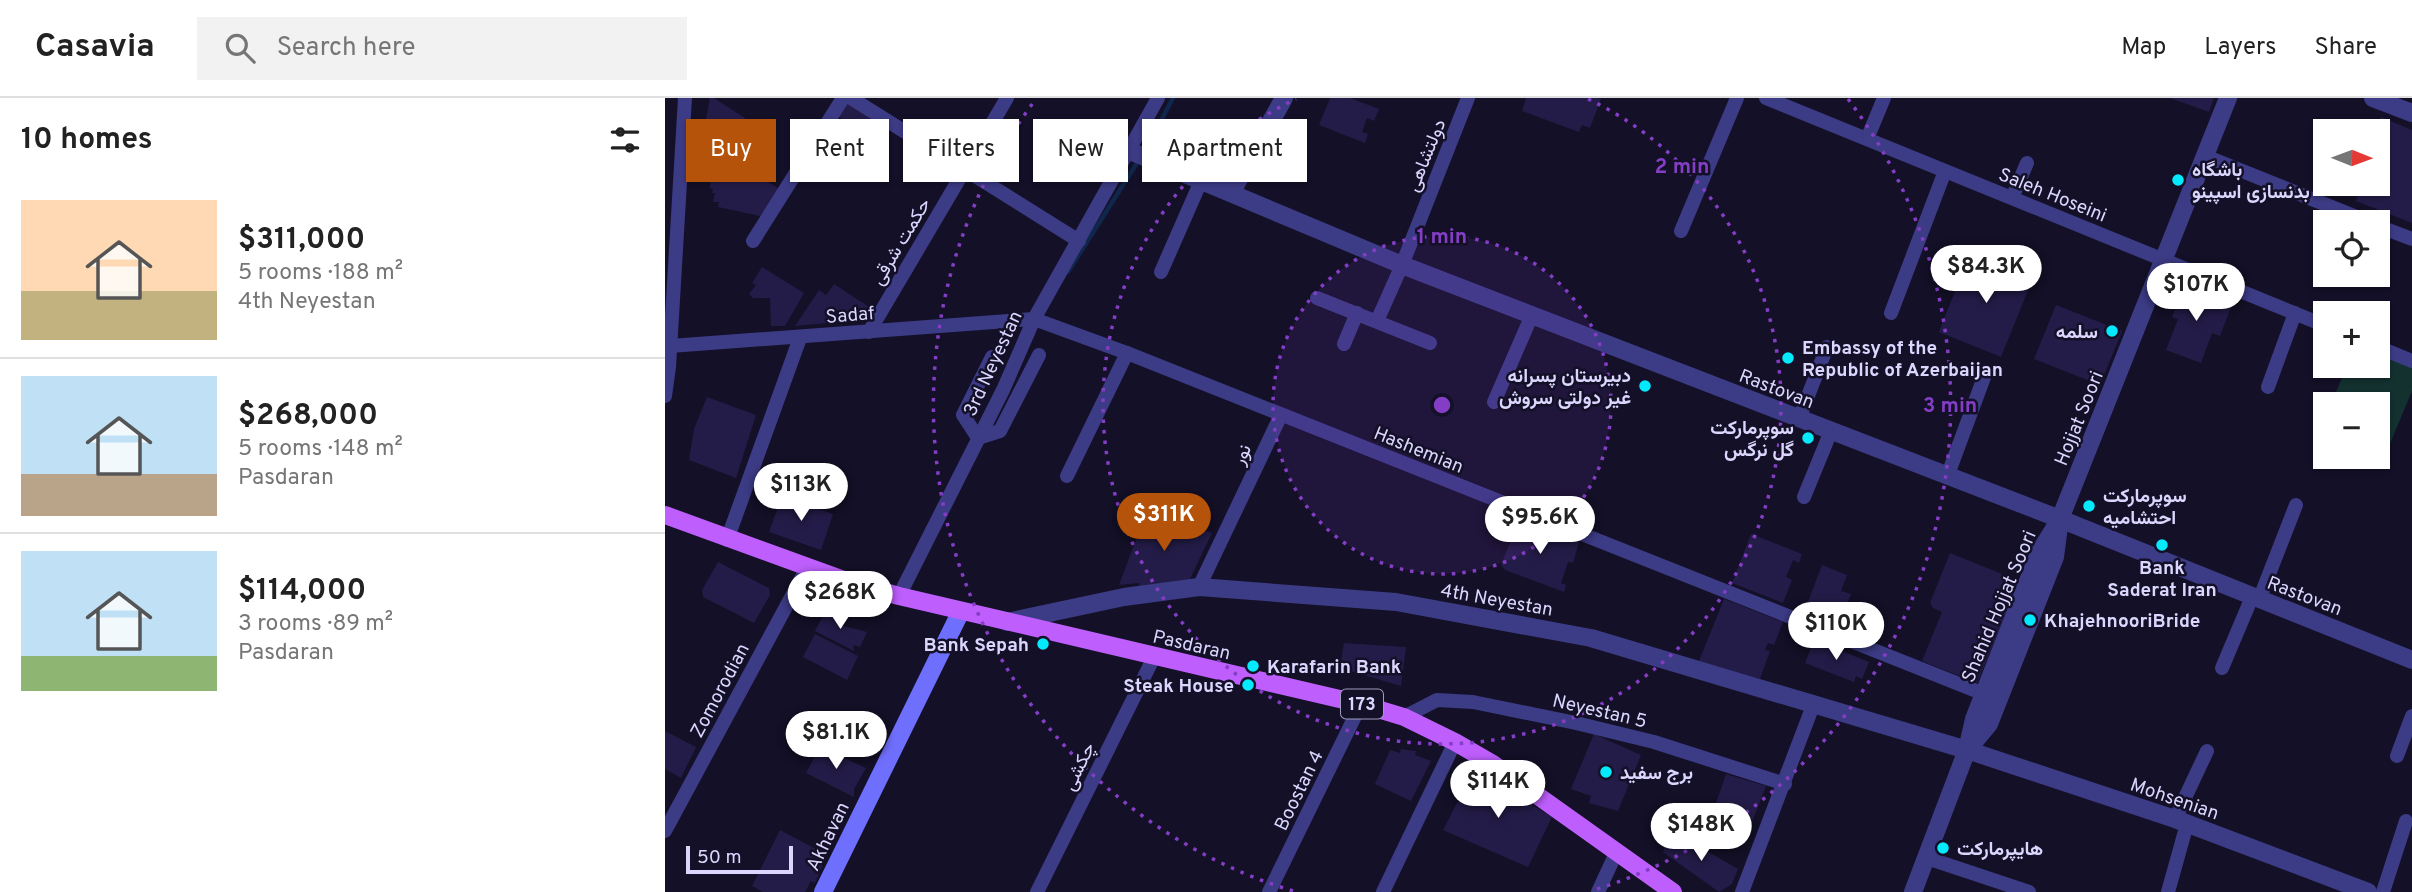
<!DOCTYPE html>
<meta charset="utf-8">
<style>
:root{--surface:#fff;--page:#f2f2f2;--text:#222;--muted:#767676;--line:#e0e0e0;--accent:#b45309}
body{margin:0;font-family:Overpass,Vazirmatn,sans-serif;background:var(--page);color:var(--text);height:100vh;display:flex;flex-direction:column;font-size:26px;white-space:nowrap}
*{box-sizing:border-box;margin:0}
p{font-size:23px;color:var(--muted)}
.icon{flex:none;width:38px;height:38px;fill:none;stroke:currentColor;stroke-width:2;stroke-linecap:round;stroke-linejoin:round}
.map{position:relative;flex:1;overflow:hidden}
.drawer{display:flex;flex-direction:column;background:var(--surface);width:665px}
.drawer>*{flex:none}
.top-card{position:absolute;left:21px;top:21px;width:665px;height:63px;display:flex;gap:14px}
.needle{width:46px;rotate:91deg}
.buttons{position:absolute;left:1648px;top:21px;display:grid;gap:14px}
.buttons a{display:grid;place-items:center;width:77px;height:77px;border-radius:0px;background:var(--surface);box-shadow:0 2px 5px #0004;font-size:35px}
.scale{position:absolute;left:21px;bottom:18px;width:107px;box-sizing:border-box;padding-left:7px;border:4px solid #dad6fe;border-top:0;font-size:19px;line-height:24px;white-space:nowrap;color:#dad6fe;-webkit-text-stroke:5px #131027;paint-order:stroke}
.price{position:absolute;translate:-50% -60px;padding:0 16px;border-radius:24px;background:#fff;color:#222;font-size:23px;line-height:46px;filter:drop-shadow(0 2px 4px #0008)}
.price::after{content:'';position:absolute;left:50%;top:42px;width:21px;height:16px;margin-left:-10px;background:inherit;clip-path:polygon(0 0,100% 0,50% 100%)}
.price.selected{background:var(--accent);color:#fff}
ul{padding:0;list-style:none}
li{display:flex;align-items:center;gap:21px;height:175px;padding:0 21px}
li+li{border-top:2px solid var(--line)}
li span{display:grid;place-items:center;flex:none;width:196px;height:140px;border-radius:0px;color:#555}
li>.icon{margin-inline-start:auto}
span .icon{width:84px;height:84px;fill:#fffc;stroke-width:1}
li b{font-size:30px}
h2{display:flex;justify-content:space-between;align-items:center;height:84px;padding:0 21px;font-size:30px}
.pill{padding:0 24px;border-radius:0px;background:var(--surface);box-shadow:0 2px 5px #0004;font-size:24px;line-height:63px}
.pill.selected{background:var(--accent);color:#fff}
header{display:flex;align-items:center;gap:42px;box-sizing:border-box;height:98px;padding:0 35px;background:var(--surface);border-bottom:2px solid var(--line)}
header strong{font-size:33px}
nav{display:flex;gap:38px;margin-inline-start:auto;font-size:24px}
.search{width:490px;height:63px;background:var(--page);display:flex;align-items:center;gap:18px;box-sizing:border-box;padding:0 24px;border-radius:0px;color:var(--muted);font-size:26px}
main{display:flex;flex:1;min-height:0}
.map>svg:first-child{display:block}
.green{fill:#13312f}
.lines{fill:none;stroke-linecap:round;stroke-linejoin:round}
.stream{stroke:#0f274c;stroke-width:4.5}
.building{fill:#241c48}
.minor{stroke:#3c3b85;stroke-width:14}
.tertiary{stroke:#3c3b85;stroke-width:18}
.secondary{stroke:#6f6ffd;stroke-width:18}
.primary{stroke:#be5ffd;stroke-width:18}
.ring{fill:none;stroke:#843dc5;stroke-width:3.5;stroke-dasharray:3.5 7}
.poi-dot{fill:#05e9fc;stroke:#131027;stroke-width:2.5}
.labels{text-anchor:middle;stroke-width:5;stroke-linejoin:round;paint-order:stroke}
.shield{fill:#131027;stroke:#9e9bbe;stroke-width:2}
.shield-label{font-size:18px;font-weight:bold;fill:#dad6fe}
.street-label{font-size:19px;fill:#dad6fe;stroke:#131027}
.poi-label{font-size:19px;font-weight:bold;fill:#dad6fe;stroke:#131027;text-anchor:start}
.centre{fill:#843dc5;stroke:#131027;stroke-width:3.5}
.ring-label{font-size:21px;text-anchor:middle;font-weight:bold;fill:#843dc5;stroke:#131027;stroke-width:5;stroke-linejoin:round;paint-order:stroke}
</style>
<header>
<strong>Casavia</strong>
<div class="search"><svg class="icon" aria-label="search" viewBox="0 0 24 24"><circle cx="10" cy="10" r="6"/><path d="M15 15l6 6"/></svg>Search here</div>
<nav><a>Map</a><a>Layers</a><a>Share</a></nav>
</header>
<main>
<section class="drawer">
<h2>10 homes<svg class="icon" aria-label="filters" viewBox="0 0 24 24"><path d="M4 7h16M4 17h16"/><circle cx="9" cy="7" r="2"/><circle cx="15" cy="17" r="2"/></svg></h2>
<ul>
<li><span style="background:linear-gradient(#ffd9b3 65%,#c2b280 0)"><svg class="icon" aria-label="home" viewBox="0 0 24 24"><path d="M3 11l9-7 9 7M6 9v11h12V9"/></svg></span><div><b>$311,000</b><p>5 rooms · 188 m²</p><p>4th Neyestan</p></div></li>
<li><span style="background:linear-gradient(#bfe0f5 70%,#b9a48a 0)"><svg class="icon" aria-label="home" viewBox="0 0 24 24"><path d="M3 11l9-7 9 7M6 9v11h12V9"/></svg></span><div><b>$268,000</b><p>5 rooms · 148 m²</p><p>Pasdaran</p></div></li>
<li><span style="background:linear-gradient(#bfe0f5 75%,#8fb573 0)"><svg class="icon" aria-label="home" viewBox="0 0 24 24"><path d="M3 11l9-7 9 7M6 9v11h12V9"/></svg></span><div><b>$114,000</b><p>3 rooms · 89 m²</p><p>Pasdaran</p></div></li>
</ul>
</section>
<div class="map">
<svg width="1747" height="794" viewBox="0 0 1747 794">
<rect width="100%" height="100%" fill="#131027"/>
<path class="green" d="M1713,256l34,14v23l-23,55 -11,-4v-38h-47l16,-38h31z"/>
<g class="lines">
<g class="stream">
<path d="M483,47l25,-47"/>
<path d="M403,174l69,-109"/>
</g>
</g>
<g class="building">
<path d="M45,0h4l31,20 -5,9 5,3 -11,18 -5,-4 -6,10 16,10 -3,6 10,7 3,-6 29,17 -12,27 -6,1 -42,-9 1,-5h-6l2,-9h-3l1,-4 -3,-1 2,-24h3v-9l4,1v-5l-17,-11z"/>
<path d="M665,0h20l29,11 -5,12 -7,-3 -5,14 6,2 -3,9 -46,-18z"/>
<path d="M861,0h72l3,1 -11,29 -8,-3 -3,7 -57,-21z"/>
<path d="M1505,0h44l-5,14z"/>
<path d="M181,1l31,20 -10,15 -31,-19z"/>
<path d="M1716,19l31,13v93l-56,-22 6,-17h16v-53h-3z"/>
<path d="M1305,155l63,25 -32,79 -62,-25z"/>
<path d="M97,169l42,26 -19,33h-14l-1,-28h-17l-4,-4 7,-9 -4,-2z"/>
<path d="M169,186l35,23 -9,13 -65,6 24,-36 7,5z"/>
<path d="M1519,186l30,11 -3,8 7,2 1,-3 12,5 -11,29 -8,-3 -11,30 -35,-13 12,-31 -6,-2z"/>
<path d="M1391,207l66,26 -22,54 -66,-26z"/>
<path d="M42,299l49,18 -20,63 -47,-18 5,-31z"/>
<path d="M117,398l51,18 -12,36 -52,-18z"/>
<path d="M482,412l27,9 -3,6 12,5 3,-7 26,10 -24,50 -49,6v-6l-20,2z"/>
<path d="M866,425l20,12 4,-3 24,10 -6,21 -5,-1 -7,21 5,2 -2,7 -59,-22 -4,-5 16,-40 7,2z"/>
<path d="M1086,436l51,20 -3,9 -6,-3 -7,17 6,3 -9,23 -51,-20z"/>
<path d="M1285,455l77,31 -21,53 -8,-4 -21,50 -55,-22 20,-49 -9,-4 -3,-5z"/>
<path d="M53,464l51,26 1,7 -16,28 -51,-26 -1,-7z"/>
<path d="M1157,467l25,10 -6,16 10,3 -13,34 -35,-13z"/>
<path d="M1059,501l59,23 -9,23 -6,-2 -3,7 5,1 -10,28 -61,-18z"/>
<path d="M161,512l18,8 -5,7 28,7 -7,15 -7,-2 1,6 -39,-20z"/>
<path d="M150,536l43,22 -11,24 -44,-23z"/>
<path d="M1149,542l55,22 -7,17 -6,-3 -2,6 -49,-19z"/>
<path d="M679,545l62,4 -5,39 -61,-18z"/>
<path d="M0,633l31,16 -15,31 -16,-9z"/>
<path d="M929,636l47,21 -23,56 -29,-8 2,-7 -20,-7z"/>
<path d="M155,649l46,21 -12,21v8l-48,-24z"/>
<path d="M736,651l15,2 -1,4 16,6 -20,40 -36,-17 15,-34 10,3z"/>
<path d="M809,672l78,47 -24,50 -85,-37z"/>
<path d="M1061,676l40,12 -16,41 -38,-12z"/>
<path d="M115,732l47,25 -12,28 -4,-2 -6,11h-42l-11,-6z"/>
<path d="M1009,734l64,37 -6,15 -13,8 -56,-40z"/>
</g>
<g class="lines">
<g class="minor">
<path d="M186,0l228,143"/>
<path d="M1101,0l560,228"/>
<path d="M1202,41l17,-41"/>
<path d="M1540,58l164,66"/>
<path d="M1347,100l15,-35"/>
<path d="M1713,128l34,13"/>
<path d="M1016,133l56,-133"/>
<path d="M88,143l90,-143"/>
<path d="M496,174l40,-91"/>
<path d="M652,200l113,45"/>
<path d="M1226,215l54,-142"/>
<path d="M712,223l25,-56 66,-167"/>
<path d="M204,234l138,-234"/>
<path d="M679,246l13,-31"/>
<path d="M1713,249l34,14"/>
<path d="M0,250l5,-2 364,-27 93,34 857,341"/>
<path d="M327,259l-29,58 15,23 22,-7 39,-76"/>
<path d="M1603,289l27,-74"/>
<path d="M0,298l4,-29 16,-269"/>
<path d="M829,304l38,-87"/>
<path d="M1134,321l28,-72"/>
<path d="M402,378l60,-123"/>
<path d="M1282,379l39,-105"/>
<path d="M1139,399l27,-66"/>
<path d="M62,442l73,-202"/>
<path d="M534,489l82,-172"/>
<path d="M234,498l104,-206 31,-71 124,-221"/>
<path d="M1594,502l37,-95"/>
<path d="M1557,570l30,-71"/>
<path d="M739,619l33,-17 36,2 103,21 78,19 131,42"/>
<path d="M1732,658l15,-40"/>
<path d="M1510,721l32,-68"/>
<path d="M0,733l143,-265"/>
<path d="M1262,760l102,34"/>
<path d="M372,794l117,-235"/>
<path d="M604,794l92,-188"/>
<path d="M718,794l72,-150"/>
<path d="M933,794l19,-41"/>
<path d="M1077,794l72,-189"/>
<path d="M1503,794l19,-68"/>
<path d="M1718,794l23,-71"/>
</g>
<g class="tertiary">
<path d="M1708,0l39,15"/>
<path d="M465,53l272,114 658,254 352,141"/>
<path d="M566,95l53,-95"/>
<path d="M342,524l117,-25 75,-10 197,15 195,36 376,112 208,69 193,73"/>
<path d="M1304,650l20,-24 66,-167 4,-31"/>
<path d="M1248,794l54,-142 7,-31 65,-166 21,-34 168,-421"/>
</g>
<path class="secondary" d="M158,794l138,-281"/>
<path class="primary" d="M0,417l187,68 47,13 462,108 43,13 51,25 38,22 180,128"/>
</g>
<circle cx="777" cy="307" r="169" fill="#843dc5" fill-opacity=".12"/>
<g class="ring">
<circle cx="777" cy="307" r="169"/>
<path d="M923 1A339 339 0 1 1 631 1"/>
<path d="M628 793A508 508 0 0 1 371 1M1183 1A508 508 0 0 1 926 793"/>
</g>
<g class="poi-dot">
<circle cx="1513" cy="82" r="7"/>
<circle cx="1447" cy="233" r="7"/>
<circle cx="1123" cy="260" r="7"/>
<circle cx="980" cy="288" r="7"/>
<circle cx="1143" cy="340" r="7"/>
<circle cx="1424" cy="408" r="7"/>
<circle cx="1497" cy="447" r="7"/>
<circle cx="1365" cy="522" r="7"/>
<circle cx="378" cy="546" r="7"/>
<circle cx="588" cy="568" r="7"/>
<circle cx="583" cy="587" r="7"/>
<circle cx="941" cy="674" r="7"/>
<circle cx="1278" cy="750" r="7"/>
</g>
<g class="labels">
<rect class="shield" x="676" y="591.5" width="42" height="29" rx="5"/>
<g class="shield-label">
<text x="697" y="612">173</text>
</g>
<g class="street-label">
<text transform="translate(760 57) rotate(-68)" y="7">دولتشاهی</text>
<text transform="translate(1388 96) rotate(22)" y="7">Saleh Hoseini</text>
<text transform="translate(235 143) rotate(-59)" y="7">حکمت شرقی</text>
<text transform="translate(185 216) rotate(-5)" y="7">Sadaf</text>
<text transform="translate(327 265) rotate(-65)" y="7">3rd Neyestan</text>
<text transform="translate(1112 290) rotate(21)" y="7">Rastovan</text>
<text transform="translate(1413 320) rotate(-68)" y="7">Hojjat Soori</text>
<text transform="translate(754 351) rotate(22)" y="7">Hashemian</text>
<text transform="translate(576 356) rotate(-65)" y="7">نور</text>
<text transform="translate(1640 497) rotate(21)" y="7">Rastovan</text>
<text transform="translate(832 501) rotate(10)" y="7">4th Neyestan</text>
<text transform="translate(1333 508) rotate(-67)" y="7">Shahid Hojjat Soori</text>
<text transform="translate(527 546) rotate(13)" y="7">Pasdaran</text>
<text transform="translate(54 592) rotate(-62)" y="7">Zomorodian</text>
<text transform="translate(935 612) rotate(13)" y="7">Neyestan 5</text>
<text transform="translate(413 668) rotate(-64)" y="7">چکشی</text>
<text transform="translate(633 692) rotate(-64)" y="7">Boostan 4</text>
<text transform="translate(1510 700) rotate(19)" y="7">Mohsenian</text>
<text transform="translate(162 738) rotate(-64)" y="7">Akhavan</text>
</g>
<g class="poi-label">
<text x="1527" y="78">باشگاه<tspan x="1527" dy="22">بدنسازی اسپینو</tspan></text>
<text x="1433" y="240" text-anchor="end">سلمه</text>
<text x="1137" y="256">Embassy of the<tspan x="1137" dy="22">Republic of Azerbaijan</tspan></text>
<text x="966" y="284" text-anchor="end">دبیرستان پسرانه<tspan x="966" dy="22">غیر دولتی سروش</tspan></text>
<text x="1129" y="336" text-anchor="end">سوپرمارکت<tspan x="1129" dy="22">گل نرگس</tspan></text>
<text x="1438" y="404">سوپرمارکت<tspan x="1438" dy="22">احتشامیه</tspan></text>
<text x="1497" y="476" text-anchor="middle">Bank<tspan x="1497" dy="22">Saderat Iran</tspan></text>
<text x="1379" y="529">KhajehnooriBride</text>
<text x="364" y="553" text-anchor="end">Bank Sepah</text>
<text x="602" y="575">Karafarin Bank</text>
<text x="569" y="594" text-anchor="end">Steak House</text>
<text x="955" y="681">برج سفید</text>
<text x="1292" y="757">هایپرمارکت</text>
</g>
</g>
<circle cx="777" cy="307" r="10" class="centre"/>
<g class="ring-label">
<text x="1017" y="75">2 min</text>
<text x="777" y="145">1 min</text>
<text x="1285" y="314">3 min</text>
</g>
</svg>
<div class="buttons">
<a><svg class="needle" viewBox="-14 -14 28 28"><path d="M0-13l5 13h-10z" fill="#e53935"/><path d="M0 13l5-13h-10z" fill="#767676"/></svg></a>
<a><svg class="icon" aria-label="locate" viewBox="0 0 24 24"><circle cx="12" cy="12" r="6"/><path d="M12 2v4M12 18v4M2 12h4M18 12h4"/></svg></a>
<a>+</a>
<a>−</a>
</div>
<div class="scale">50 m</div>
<b class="price" style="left:1321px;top:207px">$84.3K</b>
<b class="price" style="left:1531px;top:225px">$107K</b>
<b class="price" style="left:136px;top:425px">$113K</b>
<b class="price selected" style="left:499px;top:455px">$311K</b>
<b class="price" style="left:875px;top:458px">$95.6K</b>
<b class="price" style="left:175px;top:533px">$268K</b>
<b class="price" style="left:1171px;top:564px">$110K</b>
<b class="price" style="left:171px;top:673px">$81.1K</b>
<b class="price" style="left:833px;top:722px">$114K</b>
<b class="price" style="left:1036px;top:765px">$148K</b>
<div class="top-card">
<a class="pill selected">Buy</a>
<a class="pill">Rent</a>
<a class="pill">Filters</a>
<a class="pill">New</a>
<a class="pill">Apartment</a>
</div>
</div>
</main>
